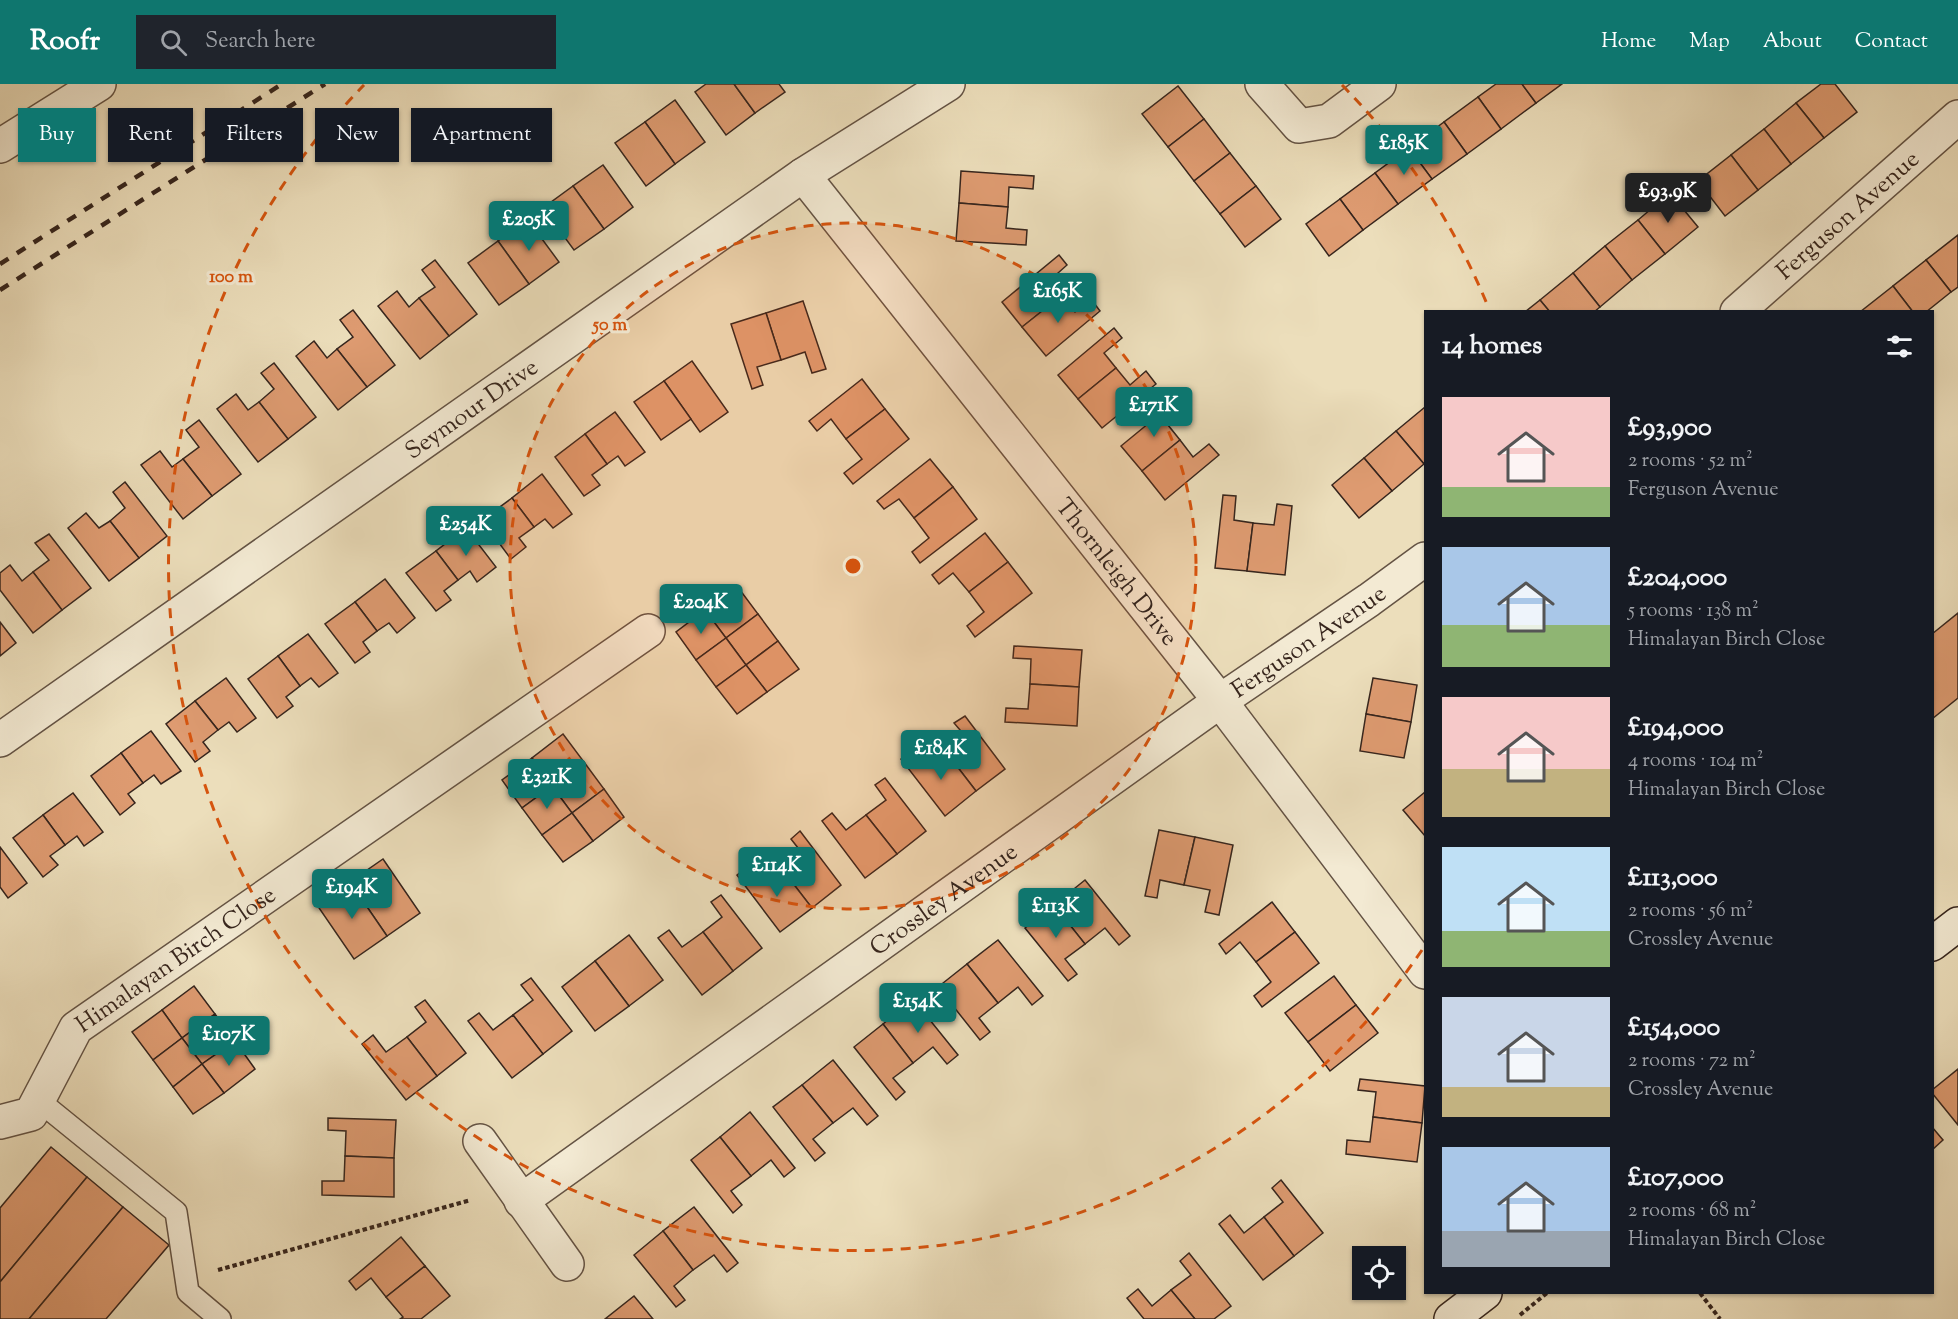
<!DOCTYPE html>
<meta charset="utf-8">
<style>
:root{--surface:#171b24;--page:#20242c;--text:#f1f3f6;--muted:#9ea1a6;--accent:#0f766e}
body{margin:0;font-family:"Sorts Mill Goudy",serif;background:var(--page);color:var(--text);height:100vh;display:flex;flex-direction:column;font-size:22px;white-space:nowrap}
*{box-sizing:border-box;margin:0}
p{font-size:20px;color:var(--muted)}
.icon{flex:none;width:33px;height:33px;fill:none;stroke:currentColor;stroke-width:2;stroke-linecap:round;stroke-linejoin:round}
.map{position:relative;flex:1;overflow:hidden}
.side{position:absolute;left:1424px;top:226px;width:510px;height:984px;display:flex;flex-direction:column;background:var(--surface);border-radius:0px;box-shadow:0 2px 4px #0004}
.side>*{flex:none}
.hud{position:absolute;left:18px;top:24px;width:570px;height:54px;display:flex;gap:12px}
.tools{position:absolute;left:1352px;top:1162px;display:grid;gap:12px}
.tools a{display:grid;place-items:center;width:54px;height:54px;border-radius:0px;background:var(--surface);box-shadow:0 2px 4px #0004;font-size:30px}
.price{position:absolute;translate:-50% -51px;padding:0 14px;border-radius:6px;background:var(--accent);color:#fff;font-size:20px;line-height:39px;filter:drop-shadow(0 2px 3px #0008)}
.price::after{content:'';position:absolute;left:50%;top:36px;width:18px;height:14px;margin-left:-9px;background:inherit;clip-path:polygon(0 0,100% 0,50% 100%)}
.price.selected{background:#222;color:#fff}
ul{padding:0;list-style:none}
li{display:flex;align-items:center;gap:18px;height:150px;padding:0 18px}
li span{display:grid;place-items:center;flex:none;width:168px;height:120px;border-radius:0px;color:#555}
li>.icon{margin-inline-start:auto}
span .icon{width:72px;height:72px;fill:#fffc;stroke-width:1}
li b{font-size:26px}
h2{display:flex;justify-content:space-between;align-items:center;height:72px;padding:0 18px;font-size:26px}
.tag{padding:0 21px;border-radius:0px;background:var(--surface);box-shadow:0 2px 4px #0004;font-size:21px;line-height:54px}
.tag.selected{background:var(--accent);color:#fff}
header{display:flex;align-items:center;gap:36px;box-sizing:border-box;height:84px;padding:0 30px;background:var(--accent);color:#fff}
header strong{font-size:28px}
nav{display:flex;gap:33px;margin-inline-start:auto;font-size:21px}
.search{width:420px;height:54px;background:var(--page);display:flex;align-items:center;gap:15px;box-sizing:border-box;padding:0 21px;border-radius:0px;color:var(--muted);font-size:22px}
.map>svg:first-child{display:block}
.building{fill:#de9b71;stroke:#36251d;stroke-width:1.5}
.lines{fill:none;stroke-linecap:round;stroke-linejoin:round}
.lane-casing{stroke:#645344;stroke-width:24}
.street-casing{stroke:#645344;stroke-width:36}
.secondary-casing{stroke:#36251d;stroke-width:36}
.path{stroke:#36251d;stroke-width:4;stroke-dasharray:4.5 3;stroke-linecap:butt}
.lane{stroke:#f3ead3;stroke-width:21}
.street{stroke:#f3ead3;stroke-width:33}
.secondary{stroke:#f3ead3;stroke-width:33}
.rail{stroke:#36251d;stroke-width:4.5;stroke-dasharray:10 10;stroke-linecap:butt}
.ring{fill:none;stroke:#d6540e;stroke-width:3;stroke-dasharray:10 8}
.labels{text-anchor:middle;stroke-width:6;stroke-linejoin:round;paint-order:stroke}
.street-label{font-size:24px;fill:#36251d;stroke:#f3ead3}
.centre{fill:#d6540e;stroke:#f3ead3;stroke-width:3}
.ring-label{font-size:18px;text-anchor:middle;font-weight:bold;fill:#d6540e;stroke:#f3ead3;stroke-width:6;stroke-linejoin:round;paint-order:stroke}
</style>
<header>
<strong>Roofr</strong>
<div class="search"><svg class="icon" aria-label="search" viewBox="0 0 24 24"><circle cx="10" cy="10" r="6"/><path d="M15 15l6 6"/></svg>Search here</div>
<nav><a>Home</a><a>Map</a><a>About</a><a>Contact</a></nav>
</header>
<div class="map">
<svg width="1958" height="1235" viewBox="0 0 1958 1235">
<rect width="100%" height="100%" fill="#ecdebb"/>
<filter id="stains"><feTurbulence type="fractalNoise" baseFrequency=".00333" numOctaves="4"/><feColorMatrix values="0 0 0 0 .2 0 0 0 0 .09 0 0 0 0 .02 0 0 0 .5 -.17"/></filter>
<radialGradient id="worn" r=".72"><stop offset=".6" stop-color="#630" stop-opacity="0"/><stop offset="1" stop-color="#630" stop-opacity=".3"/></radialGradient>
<g class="building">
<path d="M706,0h28l21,29 -29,22 -31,-43z"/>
<path d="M734,0h45l6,8 -30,21z"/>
<path d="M1496,0h26l14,19 -35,26 -23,-32z"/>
<path d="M1522,0h40l-26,19z"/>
<path d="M1821,0h14l22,28 -33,26 -28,-35z"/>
<path d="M1178,2l26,33 -36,28 -26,-33z"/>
<path d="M1478,13l23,32 -34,25 -23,-32z"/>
<path d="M675,16l30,42 -30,22 -30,-42z"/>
<path d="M1796,19l28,35 -33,26 -27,-35z"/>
<path d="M1204,35l26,34 -36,28 -26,-34z"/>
<path d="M645,38l30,42 -29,22 -31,-43z"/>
<path d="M1444,38l23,32 -35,25 -23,-31z"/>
<path d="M1764,45l27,35 -33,26 -27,-35z"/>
<path d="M1409,64l23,31 -34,25 -23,-31z"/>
<path d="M1230,69l26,33 -36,28 -26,-33z"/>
<path d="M1731,71l27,35 -33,26 -27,-35z"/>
<path d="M603,81l30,42 -29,22 -31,-43z"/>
<path d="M961,87l73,5 -1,13 -24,-2 -1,20 -49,-4z"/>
<path d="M1375,89l23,31 -35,26 -23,-31z"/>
<path d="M573,102l31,43 -30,21 -31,-42z"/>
<path d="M1256,102l25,33 -36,28 -25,-33z"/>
<path d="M1670,109l28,34 -33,27 -27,-34z"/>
<path d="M1340,115l23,31 -34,26 -23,-32z"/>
<path d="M959,119l49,4 -2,21 21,2 -1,15 -70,-4z"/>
<path d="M528,136l31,42 -30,22 -31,-43z"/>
<path d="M1638,136l27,34 -33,26 -27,-34z"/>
<path d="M1958,151v52l-7,5 -25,-32z"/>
<path d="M498,157l31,43 -30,21 -31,-42z"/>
<path d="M1605,162l27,34 -32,27 -27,-34z"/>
<path d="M1059,171l8,10 -18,16 12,15 -39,31 -20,-25z"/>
<path d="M435,176l42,54 -28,22 -30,-38 16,-11 -13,-17z"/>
<path d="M1926,176l25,32 -25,20h-13l-20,-26z"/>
<path d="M1573,189l27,34 -6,5h-44l-10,-12z"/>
<path d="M1893,202l20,26h-53z"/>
<path d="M397,207l12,16 10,-9 30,38 -29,23 -42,-53z"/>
<path d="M1061,212l14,16 16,-13 9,12 -54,45 -24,-29z"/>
<path d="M1540,216l10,12h-25z"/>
<path d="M803,217l23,68 -14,4 -7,-21 -24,8 -15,-47z"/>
<path d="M353,226l42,55 -28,22 -30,-38 16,-12 -13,-17z"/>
<path d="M766,229l15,47 -24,7 6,18 -11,4 -21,-65z"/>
<path d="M1114,244l8,10 -18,15 12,15 -38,31 -20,-24z"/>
<path d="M314,257l13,17 10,-9 30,38 -29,23 -42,-54z"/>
<path d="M692,277l36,51 -28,20 -36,-51z"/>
<path d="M274,279l42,54 -28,22 -29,-37 15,-13 -13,-16z"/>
<path d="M1116,284l14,17 16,-14 10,13 -54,44 -24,-29z"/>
<path d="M862,295l23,30 -39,30 -15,-20 -14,12 -8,-10z"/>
<path d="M664,297l27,38 -30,21 -27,-38z"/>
<path d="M236,310l12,16 11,-8 29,37 -30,23 -41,-53z"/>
<path d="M1177,316l9,10 -18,15 12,15 -38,31 -21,-25z"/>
<path d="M1425,323v57h-1l-28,-33z"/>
<path d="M885,325l24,30 -56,45 -9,-11 18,-14 -16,-20z"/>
<path d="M615,328l30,40 -20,14 -7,-10 -11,8 -22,-30z"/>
<path d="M199,336l42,54 -29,22 -29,-37 16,-12 -13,-17z"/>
<path d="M1396,347l28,33 -32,27 -28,-33z"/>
<path d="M585,350l22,30 -15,11 8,10 -16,11 -29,-39z"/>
<path d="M1180,356l13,17 16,-13 10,11 -54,45 -23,-29z"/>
<path d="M160,367l12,16 11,-8 29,37 -29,23 -42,-54z"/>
<path d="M1364,374l28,33 -33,27 -27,-33z"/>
<path d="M930,375l23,28 -39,31 -15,-19 -15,10 -7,-8z"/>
<path d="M542,390l30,40 -19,14 -8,-9 -11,8 -22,-29z"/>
<path d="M125,398l42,54 -28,22 -29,-37 15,-13 -12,-16z"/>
<path d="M953,403l24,32 -57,44 -8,-11 17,-14 -15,-20z"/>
<path d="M1223,411l13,1 -2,24 19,3 -6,48 -32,-3z"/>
<path d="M512,414l22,29 -15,11 7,9 -15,12 -29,-39z"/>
<path d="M1277,420l15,2 -7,69 -38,-4 6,-48 21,2z"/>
<path d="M86,429l13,15 11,-7 29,37 -30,23 -41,-53z"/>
<path d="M466,444l30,39 -19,15 -7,-11 -12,9 -22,-29z"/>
<path d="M985,449l23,29 -39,30 -16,-19 -14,11 -7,-9z"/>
<path d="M49,450l42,54 -29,22 -29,-38 16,-12 -14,-17z"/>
<path d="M436,467l22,29 -14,11 7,9 -15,11 -30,-38z"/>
<path d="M1008,478l24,31 -57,44 -8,-11 17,-14 -15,-20z"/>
<path d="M10,481l12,16 11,-9 29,38 -29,23 -33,-43v-17z"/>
<path d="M385,495l30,39 -18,15 -8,-10 -12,8 -22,-29z"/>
<path d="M737,502l21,28 -32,24 -21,-28z"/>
<path d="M355,518l22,29 -14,11 7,10 -15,11 -30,-39z"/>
<path d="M705,526l21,28 -30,22 -20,-28z"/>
<path d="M1958,529v85l-26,21v-85z"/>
<path d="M758,530l20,27 -32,24 -20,-27z"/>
<path d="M0,538l16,21 -16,13z"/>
<path d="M308,550l30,39 -19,14 -8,-9 -11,8 -22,-30z"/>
<path d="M726,554l20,27 -30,22 -20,-27z"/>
<path d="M778,557l21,28 -32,23 -21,-27z"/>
<path d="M1014,562l68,4 -3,37 -49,-3 1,-25 -18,-1z"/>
<path d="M278,572l22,30 -14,11 7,9 -16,12 -29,-39z"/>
<path d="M746,581l21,27 -30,22 -21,-27z"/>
<path d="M226,594l30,40 -19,14 -8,-10 -11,8 -23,-29z"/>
<path d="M1373,594l44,7 -6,37 -45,-8z"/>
<path d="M1030,600l49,3 -2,39 -72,-4 1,-14 22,1z"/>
<path d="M195,617l23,29 -15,12 7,9 -15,11 -29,-38z"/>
<path d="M1366,630l45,8 -7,36 -44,-7z"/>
<path d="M965,632l40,53 -29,22 -30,-39 20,-15 -12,-14z"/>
<path d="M151,647l30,40 -20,13 -7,-9 -11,8 -22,-30z"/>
<path d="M563,650l21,28 -32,24 -20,-28z"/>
<path d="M912,666l14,18 20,-16 30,39 -31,25 -44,-57z"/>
<path d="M121,669l22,30 -15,11 7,9 -15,12 -29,-39z"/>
<path d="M532,674l20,28 -30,22 -20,-28z"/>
<path d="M584,678l20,27 -32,24 -20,-27z"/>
<path d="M885,694l41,53 -29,23 -31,-39 20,-15 -11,-15z"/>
<path d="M552,702l20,27 -30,22 -20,-27z"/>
<path d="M604,705l20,28 -31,24 -21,-28z"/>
<path d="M1425,708v44l-22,-26z"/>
<path d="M73,709l30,39 -19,14 -7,-10 -12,9 -22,-30z"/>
<path d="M572,729l21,28 -30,21 -21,-27z"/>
<path d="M832,729l14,17 20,-15 31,39 -32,24 -43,-57z"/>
<path d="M43,731l22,30 -15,11 8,9 -15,12 -30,-39z"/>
<path d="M1159,746l36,7 -11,48 -24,-5 -3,18 -12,-2z"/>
<path d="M800,747l41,54 -29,23 -30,-39 20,-16 -11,-14z"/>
<path d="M1195,753l38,8 -14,70 -14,-3 5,-22 -26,-5z"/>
<path d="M0,763l27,36 -19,15 -8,-11z"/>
<path d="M383,775l37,54 -33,23 -37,-54z"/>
<path d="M748,782l13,18 21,-15 30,39 -32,24 -43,-57z"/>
<path d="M1085,796l45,56 -11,9 -14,-17 -20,16 -31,-39z"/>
<path d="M350,798l37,54 -33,23 -37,-54z"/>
<path d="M721,811l41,53 -29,23 -30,-39 19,-15 -11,-15z"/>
<path d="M1272,818l23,30 -39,30 -16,-20 -14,12 -7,-10z"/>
<path d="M1054,821l31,39 -20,15 12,15 -9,7 -43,-53z"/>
<path d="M669,846l13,17 21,-15 30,39 -31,24 -44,-57z"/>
<path d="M1295,848l24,31 -57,44 -8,-11 17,-14 -15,-20z"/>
<path d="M629,851l34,45 -34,26 -34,-45z"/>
<path d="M998,856l45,56 -11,9 -14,-18 -20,16 -31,-39z"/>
<path d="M595,877l34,45 -34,25 -33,-44z"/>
<path d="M967,880l31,39 -19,15 11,14 -10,8 -42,-53z"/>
<path d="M1334,892l22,29 -48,37 -23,-29z"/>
<path d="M531,894l41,53 -29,23 -30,-39 20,-15 -12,-15z"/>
<path d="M194,902l21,28 -33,24 -20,-28z"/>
<path d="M913,915l45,56 -11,9 -14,-17 -20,16 -30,-39z"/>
<path d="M425,916l41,53 -29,23 -30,-39 19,-15 -11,-15z"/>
<path d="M1356,921l22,28 -48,38 -22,-29z"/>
<path d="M162,926l20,28 -29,22 -21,-28z"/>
<path d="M479,929l14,17 20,-15 30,39 -31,24 -44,-57z"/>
<path d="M215,930l20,27 -33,23 -20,-26z"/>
<path d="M883,940l30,39 -20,15 12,14 -9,8 -42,-53z"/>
<path d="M373,951l13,17 21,-15 30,39 -31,24 -44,-56z"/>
<path d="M182,954l20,26 -29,23 -20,-27z"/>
<path d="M235,957l20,28 -31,24 -22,-29z"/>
<path d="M833,976l45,56 -11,9 -14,-17 -20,15 -31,-38z"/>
<path d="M202,980l22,29 -31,21 -20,-27z"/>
<path d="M1958,985v56l-26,-32v-3z"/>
<path d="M1360,995l65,7 -3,37 -49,-6 3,-25 -18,-2z"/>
<path d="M802,1001l31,38 -20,16 12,14 -10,8 -42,-54z"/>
<path d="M750,1028l45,56 -11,9 -13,-17 -20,16 -31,-39z"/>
<path d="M1373,1033l49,6 -5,39 -71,-8 1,-14 23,2z"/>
<path d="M328,1034l68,2 -2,38 -49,-2 1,-25 -18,-1z"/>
<path d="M1932,1043l11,13 -11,10z"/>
<path d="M720,1053l31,39 -20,15 11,14 -9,8 -42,-53z"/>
<path d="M51,1063l36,30 -87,105v-74z"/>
<path d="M345,1072l49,2v39l-72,-2v-14h22z"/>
<path d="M87,1093l36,30 -94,112h-29v-37z"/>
<path d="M1281,1096l42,53 -29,23 -30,-39 19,-15 -11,-14z"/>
<path d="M123,1123l46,38 -63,74h-77z"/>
<path d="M694,1123l44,56 -11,9 -13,-17 -21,15 -30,-39z"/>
<path d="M1230,1131l14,18 20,-16 30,39 -31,24 -44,-56z"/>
<path d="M663,1147l30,39 -19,16 11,14 -9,7 -42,-52z"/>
<path d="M401,1153l24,29 -39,31 -15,-19 -15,12 -7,-9z"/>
<path d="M1189,1169l42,53 -17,13h-19l-24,-29 20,-15 -11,-14z"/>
<path d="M425,1182l25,30 -29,23h-21l3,-2 -17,-20z"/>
<path d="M1138,1205l14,17 19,-16 24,29h-51l-17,-21z"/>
<path d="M634,1212l19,23h-48z"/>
</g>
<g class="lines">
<g class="lane-casing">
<path id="lane" d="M38,1016l138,112 12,80 32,27"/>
</g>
<g class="street-casing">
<g id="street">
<path d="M1262,0l37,42 30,-5 50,-37"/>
<path d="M0,62l99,-62"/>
<path id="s1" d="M803,91l417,526 205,271"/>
<path id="s2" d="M1737,228l221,-195"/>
<path id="s3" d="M0,656l803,-565 145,-91"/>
<path id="s4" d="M0,1038l31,-8 45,-86 572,-397"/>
<path d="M480,1057l87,123"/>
<path id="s5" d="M521,1117l699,-500 149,-101 56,-41"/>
</g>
</g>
<g class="secondary-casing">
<g id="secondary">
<path d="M1932,860l26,-20"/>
<path d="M1451,1235l34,-26"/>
</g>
</g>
<g class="path">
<path d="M218,1186l253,-70"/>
<path d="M1700,1209l20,26"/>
<path d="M1520,1231l27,-22"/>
</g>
<use href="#lane" class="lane"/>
<use href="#street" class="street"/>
<use href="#secondary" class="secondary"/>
<g class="rail">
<path d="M0,180l282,-180"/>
<path d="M0,206l325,-206"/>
</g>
</g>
<circle cx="853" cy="482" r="343" fill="#d6540e" fill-opacity=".12"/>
<g class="ring">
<circle cx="853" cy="482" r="343"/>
<path d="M1422 866A686 686 0 1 1 364 1M1342 1A686 686 0 0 1 1489 225"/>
</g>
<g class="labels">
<g class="street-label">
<text dy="8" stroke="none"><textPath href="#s2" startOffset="147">Ferguson Avenue</textPath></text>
<text dy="8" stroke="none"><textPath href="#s3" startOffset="576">Seymour Drive</textPath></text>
<text dy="8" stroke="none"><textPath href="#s1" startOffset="506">Thornleigh Drive</textPath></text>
<text dy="8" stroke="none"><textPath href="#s5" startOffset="966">Ferguson Avenue</textPath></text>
<text dy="8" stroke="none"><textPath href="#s5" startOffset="519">Crossley Avenue</textPath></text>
<text dy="8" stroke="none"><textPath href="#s4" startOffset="250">Himalayan Birch Close</textPath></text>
</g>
</g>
<circle cx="853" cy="482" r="9" class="centre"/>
<g class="ring-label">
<text x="231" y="198">100 m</text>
<text x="610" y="246">50 m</text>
</g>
<rect width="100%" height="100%" filter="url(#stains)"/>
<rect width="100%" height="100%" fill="url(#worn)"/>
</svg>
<div class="tools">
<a><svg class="icon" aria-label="locate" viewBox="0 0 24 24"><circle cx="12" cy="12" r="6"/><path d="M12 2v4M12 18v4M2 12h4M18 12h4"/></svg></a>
</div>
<b class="price" style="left:1404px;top:92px">£185K</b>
<b class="price selected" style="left:1668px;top:140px">£93.9K</b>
<b class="price" style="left:529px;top:168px">£205K</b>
<b class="price" style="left:1058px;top:240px">£165K</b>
<b class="price" style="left:1154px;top:354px">£171K</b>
<b class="price" style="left:466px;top:473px">£254K</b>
<b class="price" style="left:701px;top:551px">£204K</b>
<b class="price" style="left:941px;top:697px">£184K</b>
<b class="price" style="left:547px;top:726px">£321K</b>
<b class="price" style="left:777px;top:814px">£114K</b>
<b class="price" style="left:352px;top:836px">£194K</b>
<b class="price" style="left:1056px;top:855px">£113K</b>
<b class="price" style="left:918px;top:950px">£154K</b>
<b class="price" style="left:229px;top:983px">£107K</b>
<div class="hud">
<a class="tag selected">Buy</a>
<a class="tag">Rent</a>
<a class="tag">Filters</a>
<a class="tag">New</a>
<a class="tag">Apartment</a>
</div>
<section class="side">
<h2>14 homes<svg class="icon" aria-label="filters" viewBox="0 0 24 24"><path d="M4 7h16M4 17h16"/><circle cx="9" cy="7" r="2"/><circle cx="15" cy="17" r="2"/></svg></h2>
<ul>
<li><span style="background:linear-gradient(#f6c9c9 75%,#8fb573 0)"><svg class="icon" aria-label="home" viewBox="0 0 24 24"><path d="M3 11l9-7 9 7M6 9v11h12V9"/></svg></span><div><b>£93,900</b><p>2 rooms · 52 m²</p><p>Ferguson Avenue</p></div></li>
<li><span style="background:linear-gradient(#a9c7e8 65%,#8fb573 0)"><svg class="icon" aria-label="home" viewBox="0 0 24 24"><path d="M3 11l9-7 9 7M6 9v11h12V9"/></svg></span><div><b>£204,000</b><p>5 rooms · 138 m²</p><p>Himalayan Birch Close</p></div></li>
<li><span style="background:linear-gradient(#f6c9c9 60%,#c2b280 0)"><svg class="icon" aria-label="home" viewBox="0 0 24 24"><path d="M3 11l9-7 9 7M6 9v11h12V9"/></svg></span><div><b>£194,000</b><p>4 rooms · 104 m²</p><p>Himalayan Birch Close</p></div></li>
<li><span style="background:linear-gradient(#bfe0f5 70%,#8fb573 0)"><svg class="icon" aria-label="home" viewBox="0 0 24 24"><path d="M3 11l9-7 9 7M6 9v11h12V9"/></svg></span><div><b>£113,000</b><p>2 rooms · 56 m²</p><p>Crossley Avenue</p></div></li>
<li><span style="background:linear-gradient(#c9d6e8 75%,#c2b280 0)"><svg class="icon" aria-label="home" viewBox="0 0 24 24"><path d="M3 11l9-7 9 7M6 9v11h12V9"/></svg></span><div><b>£154,000</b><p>2 rooms · 72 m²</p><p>Crossley Avenue</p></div></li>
<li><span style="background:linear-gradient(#a9c7e8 70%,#9aa5b1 0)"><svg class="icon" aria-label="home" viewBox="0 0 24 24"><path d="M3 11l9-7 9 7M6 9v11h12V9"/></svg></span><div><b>£107,000</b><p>2 rooms · 68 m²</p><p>Himalayan Birch Close</p></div></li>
</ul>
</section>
</div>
